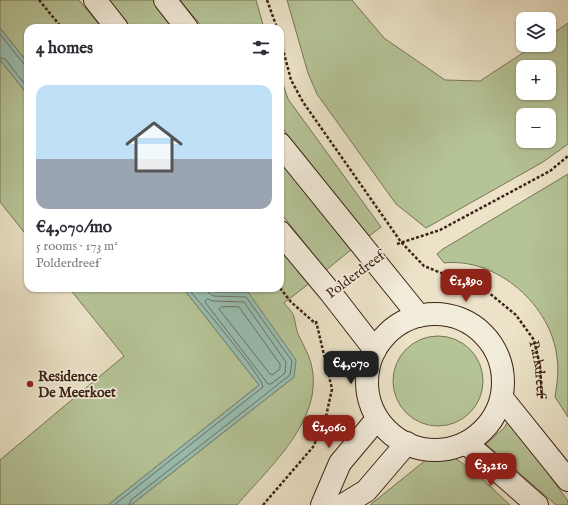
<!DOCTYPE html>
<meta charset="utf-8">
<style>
:root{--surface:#fff;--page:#f7f7f7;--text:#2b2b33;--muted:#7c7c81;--accent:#8f2418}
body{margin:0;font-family:"IM FELL English",serif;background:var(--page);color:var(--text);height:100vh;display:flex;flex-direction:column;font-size:15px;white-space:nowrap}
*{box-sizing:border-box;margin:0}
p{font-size:13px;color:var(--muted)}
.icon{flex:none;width:22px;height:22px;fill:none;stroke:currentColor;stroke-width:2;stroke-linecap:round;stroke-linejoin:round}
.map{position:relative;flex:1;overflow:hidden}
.side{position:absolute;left:24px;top:24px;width:260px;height:268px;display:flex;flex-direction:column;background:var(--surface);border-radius:12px;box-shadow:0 1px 3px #0004}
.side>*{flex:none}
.buttons{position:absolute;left:516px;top:12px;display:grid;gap:8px}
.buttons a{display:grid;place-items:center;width:40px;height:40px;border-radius:8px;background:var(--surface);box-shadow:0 1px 3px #0004;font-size:20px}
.price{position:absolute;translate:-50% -34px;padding:0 9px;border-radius:8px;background:var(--accent);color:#fff;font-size:13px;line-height:26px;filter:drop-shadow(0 1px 2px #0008)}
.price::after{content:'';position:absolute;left:50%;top:24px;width:12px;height:9px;margin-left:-6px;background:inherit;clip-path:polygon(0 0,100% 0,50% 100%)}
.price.active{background:#222;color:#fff}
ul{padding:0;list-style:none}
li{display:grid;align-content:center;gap:8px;height:212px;padding:0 12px}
li span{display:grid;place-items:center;height:124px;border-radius:12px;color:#555}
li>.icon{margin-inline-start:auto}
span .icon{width:72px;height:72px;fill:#fffc;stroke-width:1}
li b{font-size:17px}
h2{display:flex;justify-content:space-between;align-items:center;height:48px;padding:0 12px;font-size:17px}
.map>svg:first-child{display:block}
.green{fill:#b5c497;stroke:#7a7456;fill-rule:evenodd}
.water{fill:#99beb1;stroke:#758073}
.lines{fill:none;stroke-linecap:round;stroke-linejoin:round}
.shore{stroke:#6c7063;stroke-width:1}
.secondary-casing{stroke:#3e2315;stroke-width:24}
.path{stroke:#3e2315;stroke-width:2.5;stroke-dasharray:3 2;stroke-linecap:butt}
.secondary{stroke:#f2ecdb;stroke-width:22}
.poi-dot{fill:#8f2418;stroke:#f2ecdb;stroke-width:1.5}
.labels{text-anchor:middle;stroke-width:3.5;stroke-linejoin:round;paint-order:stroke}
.street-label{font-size:14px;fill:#3e2315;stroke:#f2ecdb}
.poi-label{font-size:14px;font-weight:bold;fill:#3e2315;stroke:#f2ecdb;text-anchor:start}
</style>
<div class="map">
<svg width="568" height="505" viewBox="0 0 568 505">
<rect width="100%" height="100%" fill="#ebe2c7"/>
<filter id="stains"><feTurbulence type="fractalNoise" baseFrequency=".005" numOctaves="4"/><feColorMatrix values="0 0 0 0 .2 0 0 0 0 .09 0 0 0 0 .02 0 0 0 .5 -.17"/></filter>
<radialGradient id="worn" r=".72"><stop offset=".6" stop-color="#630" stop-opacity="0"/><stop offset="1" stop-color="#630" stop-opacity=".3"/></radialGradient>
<g class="green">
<path d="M0,0h79l23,28h-74v35l-28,-35z"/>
<path d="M108,0h45l23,28h-46z"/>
<path d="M180,0h76l8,28h-61z"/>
<path d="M287,0h65l32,38 61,42 35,1 55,-36h14v-9l19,-13v121l-25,18 -117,66 -30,-24 -79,-110 -9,-21zM523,67h26v26h-26zM523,115h26v26h-26z"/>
<path d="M0,60l28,35v142l-28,-35z"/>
<path d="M280,75l8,24 93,128 -12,9 -89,-111z"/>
<path d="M280,159l72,90 -26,21 -46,-58z"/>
<path d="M568,174v243l-13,-20c2,-13 4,-26 2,-39 -5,-52 -60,-101 -113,-95l-7,-9 6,-5z"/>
<path d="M280,246l31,36 -27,21c3,4 9,9 10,14 2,8 2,14 6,21 3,6 6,12 9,19 21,58 -39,109 -72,148h-106l163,-128 -84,-89h70z"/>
<path d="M69,288h114l76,97 -151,120h-108v-45l124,-104z"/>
<circle cx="438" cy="381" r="45"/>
<path d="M509,420l59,81v4h-12l-70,-61 18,-16z"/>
<path d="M455,458l21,15 34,32h-140l57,-46 16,1z"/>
</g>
<g class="water">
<path d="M0,28l28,35v32l-28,-35z"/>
<path d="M183,288h27l4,4h34l48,68 -2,17 -163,128h-23l151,-120z"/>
</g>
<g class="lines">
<g class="shore">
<path d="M0,34l23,29 5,2"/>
<path d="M0,58l5,1 23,29"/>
<path d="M208,299l5,2 31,1 42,60 -1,11 -14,11h-3l-63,-82 1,-2z"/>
<path d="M239,307l41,57v5l-8,6 -2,-1 -51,-65 2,-2z"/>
<path d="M114,505l149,-118c0,-10 -65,-86 -75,-99"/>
<path d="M129,505l2,-5 159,-125 2,-14 -46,-64 -33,-1 -5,-4 -1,-4"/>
</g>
<g class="secondary-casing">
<g id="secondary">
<path d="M95,0l22,28"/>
<path d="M165,0l22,28"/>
<path d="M280,144l139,172"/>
<path d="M280,232l50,60 45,58"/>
<circle cx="435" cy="382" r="68"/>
<path d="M502,398l66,82"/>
<path d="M466,443l71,62"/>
<path d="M322,505l18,-42 37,-44"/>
<path d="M343,505l23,-14 41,-48"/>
</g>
</g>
<g class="path">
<path d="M39,0l23,28"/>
<path d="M267,0l10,28"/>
<path id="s1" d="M280,38l11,42 12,22 98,140 23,24 64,26 28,23 18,25 6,26 2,34"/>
<path d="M397,244l43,-14 110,-59 18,-15"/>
<path d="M280,288l11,14 25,22"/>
<path d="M263,505l50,-58 12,-26 7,-32 -16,-68"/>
</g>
<use href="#secondary" class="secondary"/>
</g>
<circle class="poi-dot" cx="30" cy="384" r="4"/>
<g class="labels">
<g class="street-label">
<text transform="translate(355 274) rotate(-37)" y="5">Polderdreef</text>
<text dy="5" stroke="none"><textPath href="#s1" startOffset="438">Parkdreef</textPath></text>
</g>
<g class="poi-label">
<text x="38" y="381">Residence<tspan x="38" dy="16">De Meerkoet</tspan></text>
</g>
</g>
<rect width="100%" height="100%" filter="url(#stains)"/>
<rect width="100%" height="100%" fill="url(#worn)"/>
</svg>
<div class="buttons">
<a><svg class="icon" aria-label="layers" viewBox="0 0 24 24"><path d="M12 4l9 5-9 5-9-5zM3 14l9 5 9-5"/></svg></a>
<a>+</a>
<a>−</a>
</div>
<b class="price" style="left:466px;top:303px">€1,890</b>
<b class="price active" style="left:351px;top:385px">€4,070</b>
<b class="price" style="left:329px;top:449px">€1,060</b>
<b class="price" style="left:491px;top:487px">€3,210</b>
<section class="side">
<h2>4 homes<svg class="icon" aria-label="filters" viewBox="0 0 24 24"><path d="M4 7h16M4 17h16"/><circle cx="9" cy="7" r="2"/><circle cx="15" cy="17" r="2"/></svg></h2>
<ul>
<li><span style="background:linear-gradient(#bfe0f5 60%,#9aa5b1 0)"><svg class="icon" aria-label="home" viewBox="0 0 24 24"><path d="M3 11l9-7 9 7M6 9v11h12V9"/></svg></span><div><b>€4,070/mo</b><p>5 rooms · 173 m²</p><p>Polderdreef</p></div></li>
</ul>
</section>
</div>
